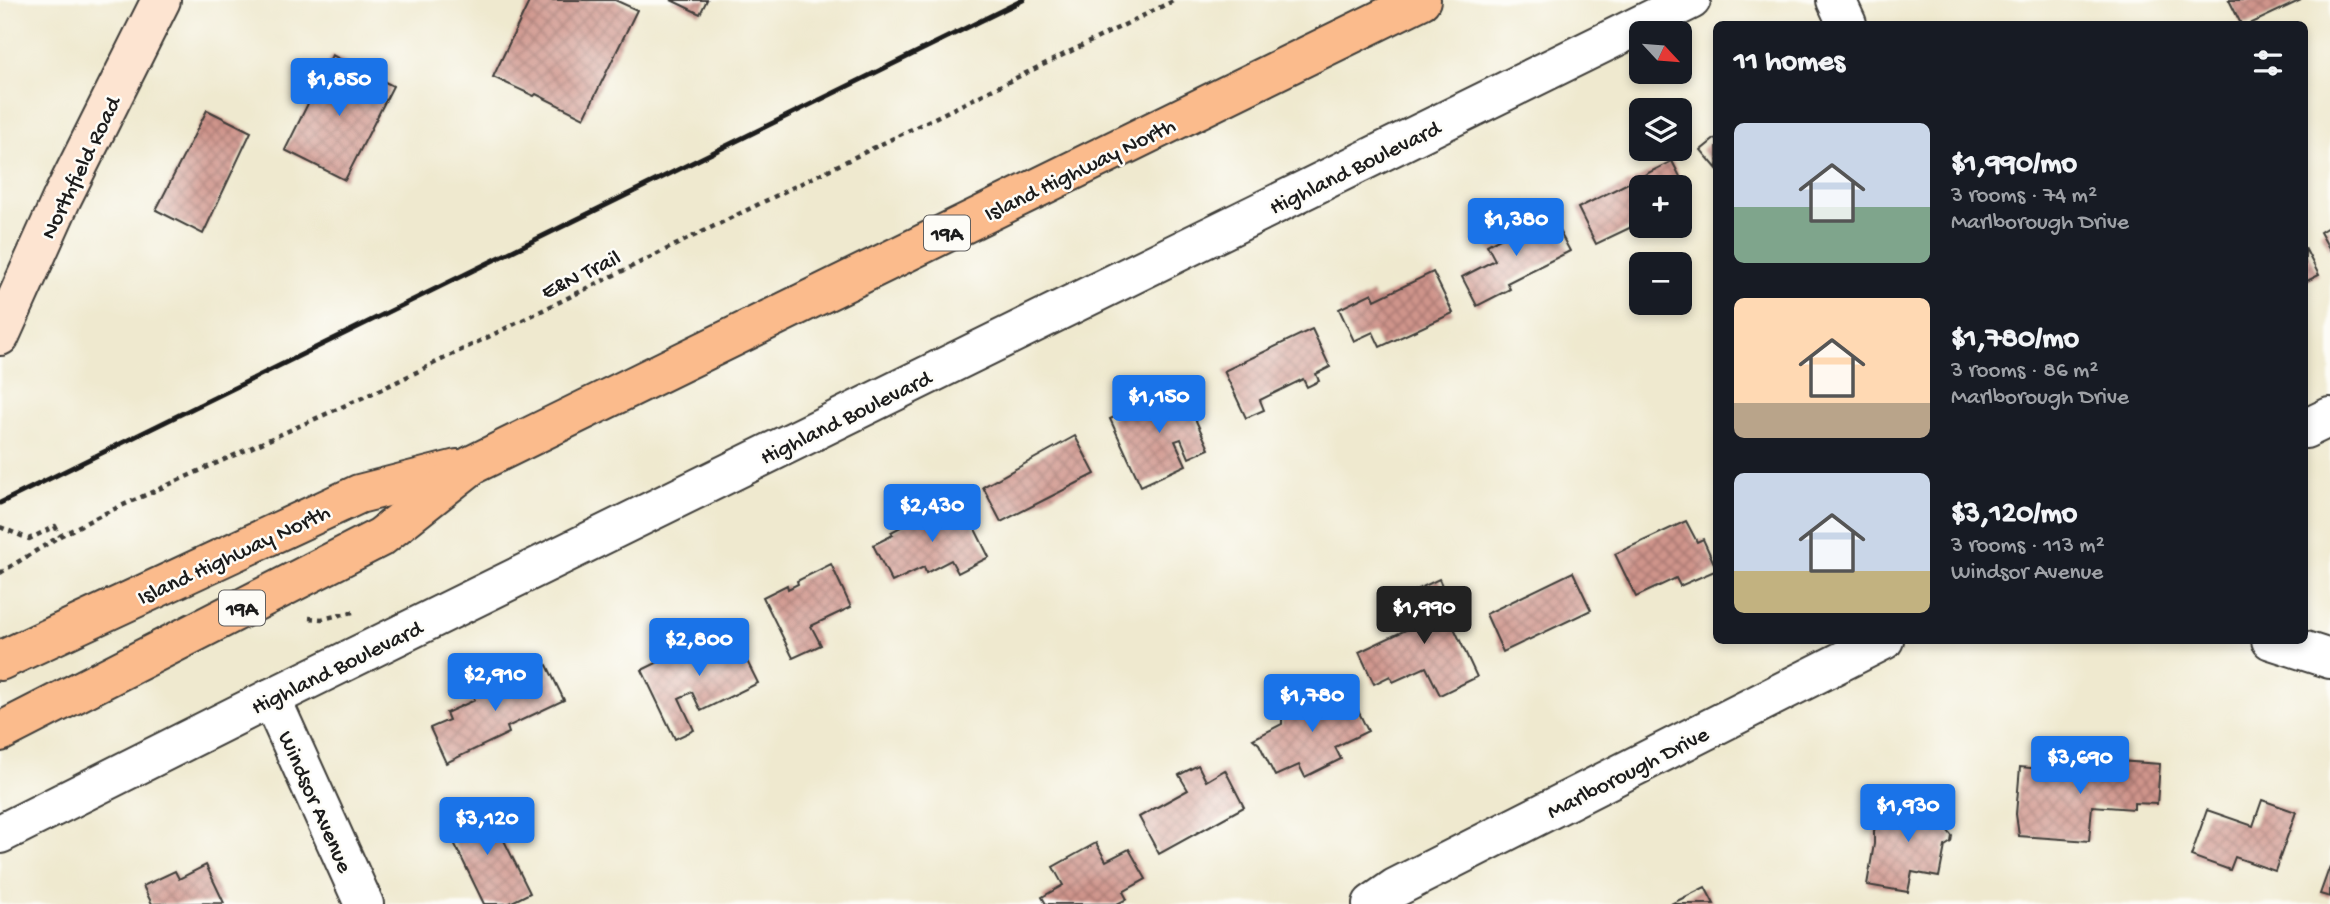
<!DOCTYPE html>
<meta charset="utf-8">
<style>
:root{--surface:#171b24;--page:#242831;--text:#f1f3f6;--muted:#9ea1a6;--accent:#1a73e8}
body{margin:0;font-family:"Gochi Hand",sans-serif;background:var(--page);color:var(--text);height:100vh;display:flex;flex-direction:column;font-size:26px;white-space:nowrap}
*{box-sizing:border-box;margin:0}
p{font-size:23px;color:var(--muted)}
.icon{flex:none;width:38px;height:38px;fill:none;stroke:currentColor;stroke-width:2;stroke-linecap:round;stroke-linejoin:round}
.map{position:relative;flex:1;overflow:hidden}
.panel{position:absolute;left:1713px;top:21px;width:595px;height:623px;display:flex;flex-direction:column;background:var(--surface);border-radius:10px;box-shadow:0 4px 10px #0003}
.panel>*{flex:none}
.needle{width:46px;rotate:116deg}
.buttons{position:absolute;left:1629px;top:21px;display:grid;gap:14px}
.buttons a{display:grid;place-items:center;width:63px;height:63px;border-radius:10px;background:var(--surface);box-shadow:0 4px 10px #0003;font-size:35px}
.price{position:absolute;translate:-50% -60px;padding:0 16px;border-radius:7px;background:var(--accent);color:#fff;font-size:23px;line-height:46px;filter:drop-shadow(0 2px 4px #0008)}
.price::after{content:'';position:absolute;left:50%;top:42px;width:21px;height:16px;margin-left:-10px;background:inherit;clip-path:polygon(0 0,100% 0,50% 100%)}
.price.selected{background:#222;color:#fff}
ul{padding:0;list-style:none}
li{display:flex;align-items:center;gap:21px;height:175px;padding:0 21px}
li span{display:grid;place-items:center;flex:none;width:196px;height:140px;border-radius:10px;color:#555}
li>.icon{margin-inline-start:auto}
span .icon{width:84px;height:84px;fill:#fffc;stroke-width:1}
li b{font-size:30px}
h2{display:flex;justify-content:space-between;align-items:center;height:84px;padding:0 21px;font-size:30px}
.map>svg:first-child{display:block}
.building{fill:url(#building-cross-hatch)}
.lines{fill:none;stroke-linecap:round;stroke-linejoin:round}
.street-casing{stroke:#3c3b37;stroke-width:42}
.secondary-casing{stroke:#3c3b37;stroke-width:42}
.primary-casing{stroke:#3c3b37;stroke-width:42}
.path{stroke:#3c3b37;stroke-width:4.5;stroke-dasharray:5 5;stroke-linecap:butt}
.street{stroke:#fff;stroke-width:38}
.secondary{stroke:#fde4d1;stroke-width:38}
.primary{stroke:#fbbb8c;stroke-width:38}
.rail{stroke:#1c1c1c;stroke-width:5}
.labels{text-anchor:middle;stroke-width:5;stroke-linejoin:round;paint-order:stroke}
.shield{fill:#fdfcf7;stroke:#605f5e;stroke-width:2}
.shield-label{font-size:21px;font-weight:bold;fill:#1c1c1c}
.street-label{font-size:23px;fill:#1c1c1c;stroke:#fdfcf7}
</style>
<div class="map">
<svg width="2330" height="904" viewBox="0 0 2330 904">
<defs>
<pattern id="building-cross-hatch" width="8" height="8" patternUnits="userSpaceOnUse" patternTransform="scale(1.75)"><rect width="8" height="8" fill="#cf948b"/><path d="M0 0l8 8M0 8l8-8" fill="none" stroke="#a77871"/></pattern>
</defs>
<rect width="100%" height="100%" fill="#fdfcf7"/>
<filter id="ink" filterUnits="userSpaceOnUse"><feTurbulence type="fractalNoise" baseFrequency=".0143" numOctaves="2"/><feDisplacementMap in="SourceGraphic" scale="14" xChannelSelector="R" yChannelSelector="G"/><feConvolveMatrix kernelMatrix="1 2 1 2 8 2 1 2 1" color-interpolation-filters="sRGB"/></filter>
<filter id="wash" filterUnits="userSpaceOnUse"><feTurbulence type="fractalNoise" baseFrequency=".00686" numOctaves="4" result="noise"/><feDisplacementMap in="SourceGraphic" scale="28" xChannelSelector="R" yChannelSelector="G"/><feGaussianBlur stdDeviation="1.57" result="paint"/><feColorMatrix in="noise" values="0 0 0 0 0 0 0 0 0 0 0 0 0 0 0 0 0 1.4 0 .05"/><feComposite in="paint" operator="in"/></filter>
<g filter="url(#wash)">
<rect width="100%" height="100%" fill="#efe9cf"/>
<g id="blocks">
<g class="building">
<path d="M530,0h85l22,10 -53,108 -48,-24 -2,2 -41,-19z"/>
<path d="M671,0h36l-7,14z"/>
<path d="M2229,0h72l-51,24h-9z"/>
<path d="M332,55l61,31 -48,94 -60,-30z"/>
<path d="M207,110l44,22 -48,102 -47,-24z"/>
<path d="M1717,137v32l-16,-19z"/>
<path d="M1672,161l19,37 -11,5v-16h-38v35l-46,22 -18,-36z"/>
<path d="M1549,212l21,39 -63,32 3,6 -33,17 -15,-29 33,-17 -8,-15z"/>
<path d="M2330,226v24l-10,-18z"/>
<path d="M2305,248l14,27 -14,7z"/>
<path d="M1433,272l20,41 -73,34 -7,-15 -19,9 -15,-32 33,-16 3,7z"/>
<path d="M1312,329l18,38 -14,7 3,7 -12,6 -4,-8 -43,21 4,10 -18,8 -22,-47z"/>
<path d="M1180,386l29,63 -20,9 -8,-19 -6,2 11,24 -45,21 -31,-67 36,-17 1,3 9,-4 -1,-3 3,-3z"/>
<path d="M1075,436l20,38 -94,48 -18,-35z"/>
<path d="M961,501l28,56 -31,16 -7,-13 -25,13 -2,-6 -32,15 -19,-37 20,-10 -2,-3 25,-13 1,4z"/>
<path d="M1686,521l11,21 6,-3 14,31 -37,16 -4,-8 -40,19 -21,-43z"/>
<path d="M831,564l20,43 -40,19 10,19 -28,13 -30,-61 24,-12 1,4 10,-5 -1,-3z"/>
<path d="M1573,572l18,38 -88,42 -17,-38z"/>
<path d="M1439,579l15,34 -6,2 29,62 -37,18 -14,-28 -33,15 -3,-6 -16,8 -15,-32 49,-23 -4,-10 18,-9 -8,-19z"/>
<path d="M730,627l28,56 -57,28 -9,-19 -13,6 15,32 -19,9 -33,-69z"/>
<path d="M547,665l17,35 -57,27 2,6 -63,30 -16,-35 19,-8 -3,-7 29,-13 -3,-5 41,-19 2,4z"/>
<path d="M1347,688l21,43 -33,16 6,12 -36,18 -6,-12 -24,11 -16,-32 -6,-5 29,-15v-8l20,-16 13,3z"/>
<path d="M2090,759l70,5 -3,40 -23,-1v6l-42,-3 -3,35 -70,-5 -3,-22 4,-47 33,3v-7l37,3z"/>
<path d="M1198,765l8,16 19,-11 19,37 -85,47 -20,-37 49,-27 -9,-15z"/>
<path d="M1883,799l68,13 -3,19 4,5 -1,6 -6,4 -6,31 -27,-5 -4,20 -41,-7 7,-41v-13z"/>
<path d="M2262,800l34,12 -21,59 -40,-14 -5,13 -39,-14 16,-46 46,16z"/>
<path d="M485,802l45,91 -22,11h-24l-40,-82z"/>
<path d="M1096,843l10,18 23,-12 17,30 -23,13 4,7 -10,5h-71l-4,-7 21,-12 -10,-18z"/>
<path d="M206,865l18,38 -72,1 -9,-18 32,-15 4,8z"/>
<path d="M2330,866v31l-10,-3z"/>
<path d="M1705,887l9,17h-43z"/>
</g>
</g>
</g>
<g filter="url(#ink)">
<use href="#blocks" fill-opacity="0" stroke="#3c3b37" stroke-width="2"/>
<g class="lines">
<g class="street-casing">
<g id="street">
<path d="M1836,0l11,24"/>
<path d="M2305,429l25,-12"/>
<path d="M2271,640l59,19"/>
<path d="M271,698l93,206"/>
<path d="M0,834l271,-136 1420,-698"/>
<path d="M1372,904l23,-16 489,-248"/>
</g>
</g>
<g class="secondary-casing">
<path id="secondary" d="M0,336l62,-138 99,-198"/>
</g>
<g class="primary-casing">
<g id="primary">
<path d="M0,661l359,-167 98,-25"/>
<path d="M0,732l381,-195 91,-72 949,-465"/>
</g>
</g>
<g class="path">
<path d="M0,527l29,12 26,-13 5,10"/>
<path d="M0,573l60,-37 41,-21 283,-127 791,-388"/>
<path d="M309,618l13,1 31,-7"/>
</g>
<use href="#street" class="street"/>
<use href="#secondary" class="secondary"/>
<use href="#primary" class="primary"/>
<path class="rail" d="M0,503l1023,-503"/>
</g>
</g>
<g class="labels">
<g class="shield">
<rect x="924" y="215.5" width="46" height="35" rx="5"/>
<rect x="219" y="590.5" width="46" height="35" rx="5"/>
</g>
<g class="shield-label">
<text x="947" y="240">19A</text>
<text x="242" y="615">19A</text>
</g>
<g class="street-label">
<text transform="translate(1354 166) rotate(-26)" y="8">Highland Boulevard</text>
<text transform="translate(79 167) rotate(-64)" y="8">Northfield Road</text>
<text transform="translate(1079 168) rotate(-26)" y="8">Island Highway North</text>
<text transform="translate(580 273) rotate(-26)" y="8">E&amp;N Trail</text>
<text transform="translate(845 416) rotate(-26)" y="8">Highland Boulevard</text>
<text transform="translate(233 553) rotate(-25)" y="8">Island Highway North</text>
<text transform="translate(336 666) rotate(-26)" y="8">Highland Boulevard</text>
<text transform="translate(1627 771) rotate(-27)" y="8">Marlborough Drive</text>
<text transform="translate(317 801) rotate(66)" y="8">Windsor Avenue</text>
</g>
</g>
</svg>
<div class="buttons">
<a><svg class="needle" viewBox="-14 -14 28 28"><path d="M0-13l5 13h-10z" fill="#e53935"/><path d="M0 13l5-13h-10z" fill="#9ea1a6"/></svg></a>
<a><svg class="icon" aria-label="layers" viewBox="0 0 24 24"><path d="M12 4l9 5-9 5-9-5zM3 14l9 5 9-5"/></svg></a>
<a>+</a>
<a>−</a>
</div>
<b class="price" style="left:339px;top:118px">$1,850</b>
<b class="price" style="left:1516px;top:258px">$1,380</b>
<b class="price" style="left:1159px;top:435px">$1,150</b>
<b class="price" style="left:932px;top:544px">$2,430</b>
<b class="price selected" style="left:1424px;top:646px">$1,990</b>
<b class="price" style="left:699px;top:678px">$2,800</b>
<b class="price" style="left:495px;top:713px">$2,910</b>
<b class="price" style="left:1312px;top:734px">$1,780</b>
<b class="price" style="left:2080px;top:796px">$3,690</b>
<b class="price" style="left:1908px;top:844px">$1,930</b>
<b class="price" style="left:487px;top:857px">$3,120</b>
<section class="panel">
<h2>11 homes<svg class="icon" aria-label="filters" viewBox="0 0 24 24"><path d="M4 7h16M4 17h16"/><circle cx="9" cy="7" r="2"/><circle cx="15" cy="17" r="2"/></svg></h2>
<ul>
<li><span style="background:linear-gradient(#c9d6e8 60%,#7fa58c 0)"><svg class="icon" aria-label="home" viewBox="0 0 24 24"><path d="M3 11l9-7 9 7M6 9v11h12V9"/></svg></span><div><b>$1,990/mo</b><p>3 rooms · 74 m²</p><p>Marlborough Drive</p></div></li>
<li><span style="background:linear-gradient(#ffd9b3 75%,#b9a48a 0)"><svg class="icon" aria-label="home" viewBox="0 0 24 24"><path d="M3 11l9-7 9 7M6 9v11h12V9"/></svg></span><div><b>$1,780/mo</b><p>3 rooms · 86 m²</p><p>Marlborough Drive</p></div></li>
<li><span style="background:linear-gradient(#c9d6e8 70%,#c2b280 0)"><svg class="icon" aria-label="home" viewBox="0 0 24 24"><path d="M3 11l9-7 9 7M6 9v11h12V9"/></svg></span><div><b>$3,120/mo</b><p>3 rooms · 113 m²</p><p>Windsor Avenue</p></div></li>
</ul>
</section>
</div>
